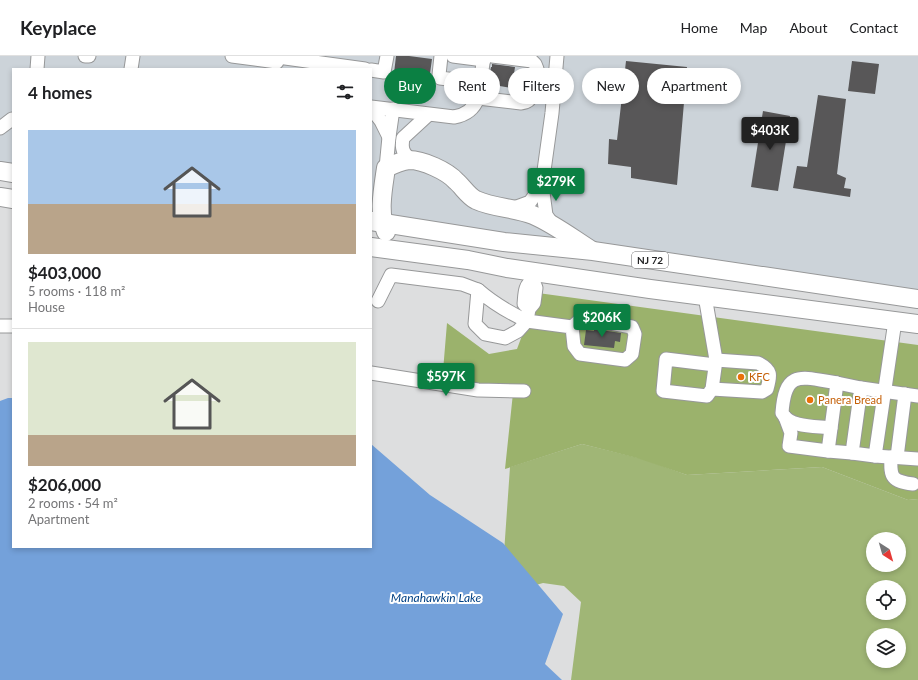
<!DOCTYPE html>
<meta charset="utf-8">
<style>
:root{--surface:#fff;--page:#f6f6f6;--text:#202124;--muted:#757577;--line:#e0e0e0;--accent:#0b8043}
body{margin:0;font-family:Lato,sans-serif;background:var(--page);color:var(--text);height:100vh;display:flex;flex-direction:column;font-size:15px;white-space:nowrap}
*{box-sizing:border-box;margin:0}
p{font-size:13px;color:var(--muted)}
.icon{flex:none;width:22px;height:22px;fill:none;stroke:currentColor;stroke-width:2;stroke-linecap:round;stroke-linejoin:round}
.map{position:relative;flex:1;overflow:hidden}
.drawer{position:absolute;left:12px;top:12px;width:360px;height:480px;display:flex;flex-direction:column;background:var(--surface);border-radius:0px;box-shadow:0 2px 6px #0003}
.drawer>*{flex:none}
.banner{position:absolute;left:384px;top:12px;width:380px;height:36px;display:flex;gap:8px}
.needle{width:26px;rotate:143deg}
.controls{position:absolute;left:866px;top:476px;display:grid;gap:8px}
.controls a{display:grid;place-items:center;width:40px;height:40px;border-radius:50%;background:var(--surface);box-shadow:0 2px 6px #0003;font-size:20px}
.price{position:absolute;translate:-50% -34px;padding:0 9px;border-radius:4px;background:var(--accent);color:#fff;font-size:13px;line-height:26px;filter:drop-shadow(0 1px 2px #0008)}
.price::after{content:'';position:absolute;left:50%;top:24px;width:12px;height:9px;margin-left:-6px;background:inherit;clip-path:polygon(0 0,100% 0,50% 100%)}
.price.current{background:#222;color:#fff}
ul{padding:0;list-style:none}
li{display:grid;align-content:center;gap:8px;height:212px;padding:0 16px}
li+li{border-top:1px solid var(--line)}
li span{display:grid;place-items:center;height:124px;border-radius:0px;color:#555}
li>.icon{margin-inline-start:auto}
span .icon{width:72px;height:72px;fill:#fffc;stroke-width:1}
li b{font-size:17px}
h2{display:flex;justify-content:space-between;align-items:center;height:48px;padding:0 16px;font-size:17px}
.tag{padding:0 14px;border-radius:18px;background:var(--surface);box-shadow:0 2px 6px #0003;font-size:14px;line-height:36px}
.tag.current{background:var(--accent);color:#fff}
header{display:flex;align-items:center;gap:24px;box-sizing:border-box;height:56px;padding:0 20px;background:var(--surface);border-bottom:1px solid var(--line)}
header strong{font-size:19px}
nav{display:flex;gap:22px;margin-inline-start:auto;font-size:14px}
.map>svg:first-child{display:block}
.built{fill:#ccd3d9}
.green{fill:#a0b676;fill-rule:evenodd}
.forest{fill:#9bb26c}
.water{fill:#74a1da}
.building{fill:#585758}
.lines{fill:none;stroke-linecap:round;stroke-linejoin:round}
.minor-casing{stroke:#979899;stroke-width:15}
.highway-casing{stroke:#979899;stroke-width:20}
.minor{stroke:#fff;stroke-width:13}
.highway{stroke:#fff;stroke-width:18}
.food-dot{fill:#e8710a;stroke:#fff;stroke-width:1.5}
.labels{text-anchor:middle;stroke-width:4;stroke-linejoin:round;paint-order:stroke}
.shield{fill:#fff;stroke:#656566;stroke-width:1}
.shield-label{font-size:10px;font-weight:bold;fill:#232324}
.food-label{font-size:11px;fill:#c56008;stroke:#fff;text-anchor:start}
.water-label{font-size:12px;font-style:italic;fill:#004084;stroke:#fff}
</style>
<header>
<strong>Keyplace</strong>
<nav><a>Home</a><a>Map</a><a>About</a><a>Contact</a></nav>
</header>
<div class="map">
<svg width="918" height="624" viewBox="0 0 918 624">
<rect width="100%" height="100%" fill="#dddedf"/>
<path class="built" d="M0,0h918v243l-547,-76v-154h-358v103l-13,-1z"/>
<path class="green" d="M582,388l61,15 44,16 135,-8 86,33 10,-1v181h-347l10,-78 -17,-16 -21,-3 -7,2 -32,-32 6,-86zM873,483h26v26h-26zM873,531h26v26h-26zM873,579h26v26h-26z"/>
<path class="forest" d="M538,237l380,52v154l-10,1 -86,-33 -135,8 -50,-17 -55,-14 -77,25 8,-76 -71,-10 5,-60 42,31 28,-5z"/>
<path class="water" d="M8,342h5v149h358v-103l59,51 73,48 60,71 -18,50 17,16h-562v-279z"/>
<g class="building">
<path d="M396,0h13l23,3 -4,29 -27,-2v-3l-8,-1z"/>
<path d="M626,5l61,6 -10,118 -46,-7v-11l-23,-3 1,-25 8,1z"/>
<path d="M852,5l27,3 -4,30 -27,-3z"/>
<path d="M492,8l23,3 -3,21 -24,-4 3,-17h1z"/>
<path d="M818,39l28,4 -9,75 9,4 -2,10 7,1 -1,8 -57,-9 4,-22 10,1z"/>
<path d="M763,55l27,5 -12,75 -27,-4z"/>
<path d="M594,273l27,4 -1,9 -5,-1 -1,7 -30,-3 2,-15 8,1z"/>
</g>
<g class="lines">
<g class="minor-casing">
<g id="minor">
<path d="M85,0h4"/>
<path d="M232,0l45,6"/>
<path d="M441,0l-2,19 1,3 40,5"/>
<path d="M453,0l31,4"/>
<path d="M278,1l87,12"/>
<path d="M37,13l1,-13"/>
<path d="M131,13l2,-13"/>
<path d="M371,14l13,2 3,-16"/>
<path d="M478,42l43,5c16,-1 14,-22 16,-34l-2,-5 -3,-3 -40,-5"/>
<path d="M371,51l83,10c12,-2 20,-8 24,-19l6,-42"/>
<path d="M371,52l10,13 8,16"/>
<path d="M0,72l12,-9"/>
<path d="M411,104c-8,-7 -10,-11 -8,-22l25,-23"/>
<path d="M386,112l3,-31 4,-28"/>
<path d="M511,153l19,-7 12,-17"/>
<path d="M553,169l-7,-10 -4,-30 10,-72 5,-57"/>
<path d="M534,216l-1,8 3,8 -2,15 -5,6 -2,12 45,6 10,-9 50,9 3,7 -3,20 -7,6 -45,-6 -6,-8 -2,-19"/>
<path d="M478,234c16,14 30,22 49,31l-9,10 -13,7 -20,-4 -10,-10z"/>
<path d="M705,240l11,64 -4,29 -5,7 -44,-5 3,-32 49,6"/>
<path d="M378,245l13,-26 71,9 16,6"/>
<path d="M529,253l-5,-5c1,-9 0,-19 9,-24"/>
<path d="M895,265l-20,135 43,3"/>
<path d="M0,270h13"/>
<path d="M371,317l107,17 46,1"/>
<path d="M712,333l50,3 5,-3c4,-14 5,-19 -9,-26l-42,-3"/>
<path d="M785,361l6,16 -2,13 39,5"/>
<path d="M831,372c-15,-2 -41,0 -49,-15 3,-44 19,-36 55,-30"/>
<path d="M852,397l-24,-2 9,-68 24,5"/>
<path d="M875,400l-23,-3 9,-65 57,8"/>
<path d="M891,401c-1,21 1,24 22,27"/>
<path d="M897,401l8,-63"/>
</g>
</g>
<g class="highway-casing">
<g id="highway">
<path d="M0,115l13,2"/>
<path d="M0,141l13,2"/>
<path d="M371,165l133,21 89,9 325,48"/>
<path d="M386,176c-8,-20 -3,-43 0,-64 8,-4 15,-7 23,-8 14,0 38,11 47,21 7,6 12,15 20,19 17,8 40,8 57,15 21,9 39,23 58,35"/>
<path d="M371,191l97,13 39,8 143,21 268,35"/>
</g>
</g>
<use href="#minor" class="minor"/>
<use href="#highway" class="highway"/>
</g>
<g class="food-dot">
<circle cx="741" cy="321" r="4"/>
<circle cx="810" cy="344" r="4"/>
</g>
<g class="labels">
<rect class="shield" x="632" y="196" width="36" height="16" rx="3"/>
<g class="shield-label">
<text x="650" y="208">NJ 72</text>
</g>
<g class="food-label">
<text x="749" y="325">KFC</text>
<text x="818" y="348">Panera Bread</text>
</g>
<g class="water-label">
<text x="436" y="546">Manahawkin Lake</text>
</g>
</g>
</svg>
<div class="controls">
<a><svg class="needle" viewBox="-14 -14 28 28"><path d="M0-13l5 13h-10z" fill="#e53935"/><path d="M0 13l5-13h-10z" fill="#757577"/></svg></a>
<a><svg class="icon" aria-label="locate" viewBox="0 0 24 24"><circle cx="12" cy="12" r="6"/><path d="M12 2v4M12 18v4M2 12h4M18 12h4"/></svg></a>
<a><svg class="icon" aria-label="layers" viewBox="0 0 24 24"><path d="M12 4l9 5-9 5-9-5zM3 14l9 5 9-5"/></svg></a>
</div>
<b class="price current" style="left:770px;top:95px">$403K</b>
<b class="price" style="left:556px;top:146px">$279K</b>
<b class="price" style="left:602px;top:282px">$206K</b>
<b class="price" style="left:446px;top:341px">$597K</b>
<div class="banner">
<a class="tag current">Buy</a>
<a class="tag">Rent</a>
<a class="tag">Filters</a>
<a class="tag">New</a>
<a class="tag">Apartment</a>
</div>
<section class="drawer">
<h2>4 homes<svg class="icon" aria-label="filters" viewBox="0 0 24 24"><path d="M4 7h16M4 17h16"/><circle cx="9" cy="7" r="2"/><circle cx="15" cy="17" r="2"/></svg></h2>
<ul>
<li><span style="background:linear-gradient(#a9c7e8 60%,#b9a48a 0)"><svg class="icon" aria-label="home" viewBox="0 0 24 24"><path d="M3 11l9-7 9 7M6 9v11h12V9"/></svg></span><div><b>$403,000</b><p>5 rooms · 118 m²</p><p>House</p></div></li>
<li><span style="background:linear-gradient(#dfe7d0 75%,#b9a48a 0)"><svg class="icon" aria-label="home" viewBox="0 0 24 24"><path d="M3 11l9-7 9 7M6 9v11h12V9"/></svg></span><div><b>$206,000</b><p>2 rooms · 54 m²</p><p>Apartment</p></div></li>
</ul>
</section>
</div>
